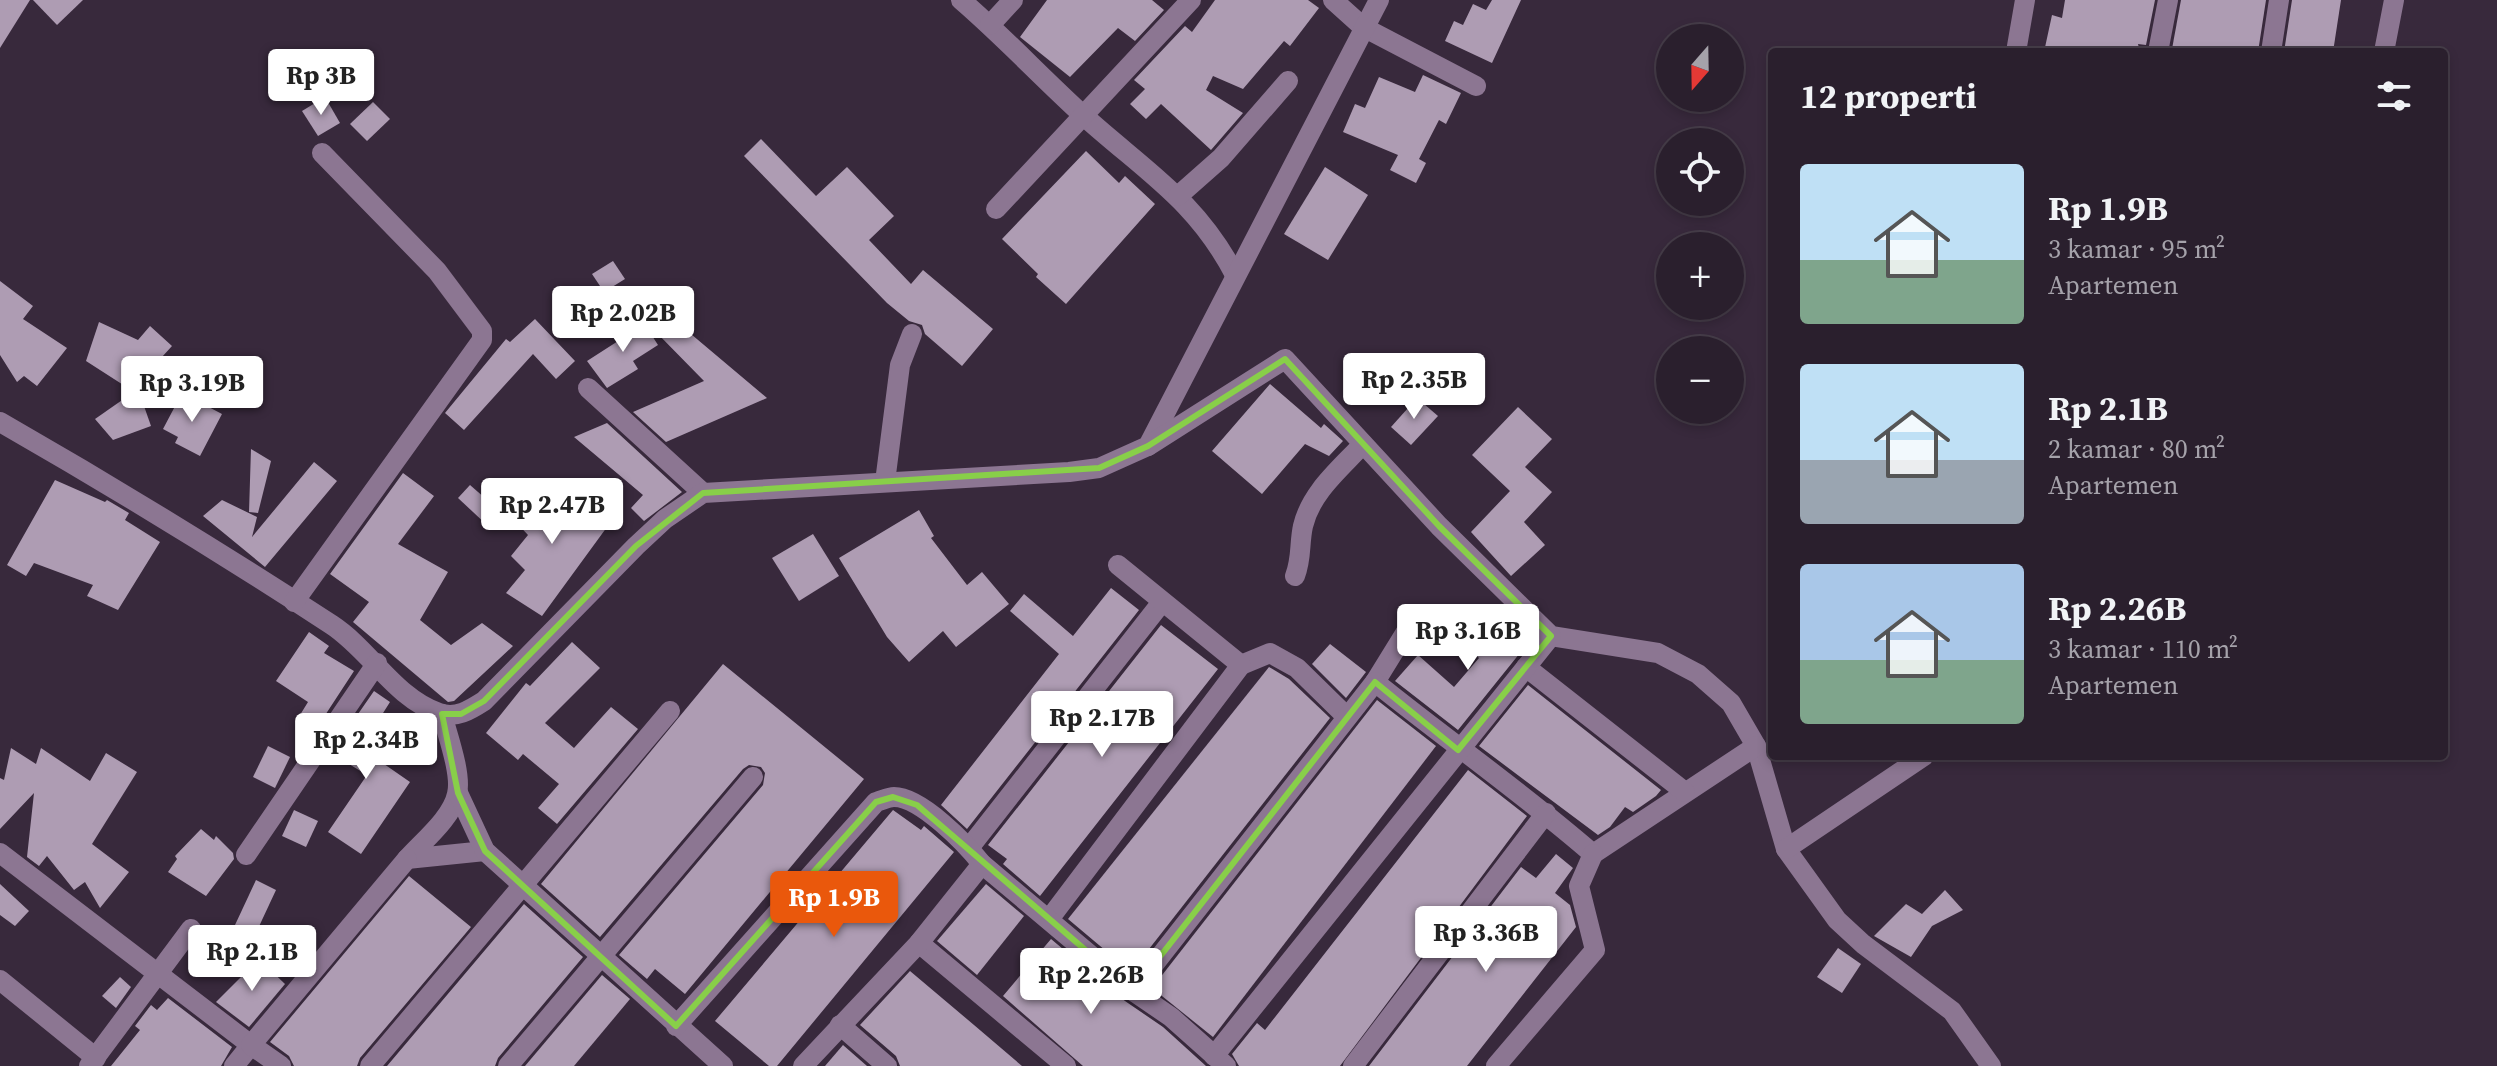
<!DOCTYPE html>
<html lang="id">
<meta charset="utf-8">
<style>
:root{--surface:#2a1f2d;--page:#322735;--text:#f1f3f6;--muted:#a5a2aa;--line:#463d49;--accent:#ea580c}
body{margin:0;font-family:"Source Serif 4",serif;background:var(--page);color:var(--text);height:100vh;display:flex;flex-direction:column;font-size:30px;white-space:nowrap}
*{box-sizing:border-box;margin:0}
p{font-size:26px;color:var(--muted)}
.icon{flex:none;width:44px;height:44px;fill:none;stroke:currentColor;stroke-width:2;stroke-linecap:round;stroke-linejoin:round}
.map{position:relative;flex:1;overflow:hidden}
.drawer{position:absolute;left:1768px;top:48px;width:680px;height:712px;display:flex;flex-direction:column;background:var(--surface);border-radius:8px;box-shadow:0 4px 12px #0003,0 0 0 2px var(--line)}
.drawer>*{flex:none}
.needle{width:52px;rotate:200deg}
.tools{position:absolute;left:1656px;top:24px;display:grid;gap:16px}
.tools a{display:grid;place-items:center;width:88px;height:88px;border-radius:50%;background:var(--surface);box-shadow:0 4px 12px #0003,0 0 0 2px var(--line);font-size:40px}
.price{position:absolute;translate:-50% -68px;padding:0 18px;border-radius:8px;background:#fff;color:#222;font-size:26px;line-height:52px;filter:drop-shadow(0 2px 4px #0008)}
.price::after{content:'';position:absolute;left:50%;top:48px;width:24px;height:18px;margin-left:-12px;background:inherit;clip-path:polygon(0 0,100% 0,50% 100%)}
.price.selected{background:var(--accent);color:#fff}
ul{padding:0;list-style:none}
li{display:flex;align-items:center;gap:24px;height:200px;padding:0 32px}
li span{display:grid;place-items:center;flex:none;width:224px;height:160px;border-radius:8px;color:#555}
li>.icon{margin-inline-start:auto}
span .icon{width:96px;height:96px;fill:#fffc;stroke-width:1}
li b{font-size:34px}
h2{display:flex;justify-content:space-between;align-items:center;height:96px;padding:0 32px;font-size:34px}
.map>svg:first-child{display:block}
.building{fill:#ae9cb3}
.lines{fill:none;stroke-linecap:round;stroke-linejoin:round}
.minor{stroke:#8c7692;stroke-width:20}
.marked{fill:none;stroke:#88cf49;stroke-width:6;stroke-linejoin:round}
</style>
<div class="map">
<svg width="2497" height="1066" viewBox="0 0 2497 1066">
<rect width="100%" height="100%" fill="#38293c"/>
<g class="building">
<path d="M0,0h30l-30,48z"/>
<path d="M33,0h50l-26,25z"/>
<path d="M1047,0h105l12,10 -29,31 -17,-13 -48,49 -50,-40z"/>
<path d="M1215,0h93l11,8 -29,38 -6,-5 -41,48 -30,-13 -7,14 37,23 -32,37 -50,-46 -15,15 -16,-15 15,-15 -11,-9 51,-54 7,6z"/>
<path d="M1492,0h29l-29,63 -47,-22 9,-20 9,4 10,-21 13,6z"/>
<path d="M2065,0h90l-9,45 -8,-1 2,8h-96l8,-37 10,3z"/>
<path d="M2181,0h85l-8,52 -86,-3z"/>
<path d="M2292,0h49l-8,52h-49z"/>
<path d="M1423,75l38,18 -15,31 -7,-4 -20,39 7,4 -10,20 -26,-13 8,-15 -55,-23 12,-28 10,4 14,-31 36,15z"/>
<path d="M325,97l15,26 -22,13 -16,-25z"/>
<path d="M373,102l17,17 -23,22 -17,-17z"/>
<path d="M761,139l55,57 31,-29 47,49 -25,24 42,44 12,-14 70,59 -31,37 -37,-32 -3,-9 -13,-4 -22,-18 -143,-147z"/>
<path d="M1086,151l33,32 6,-7 30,28 -89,100 -30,-27 2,-3 -36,-35z"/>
<path d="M1325,167l43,28 -40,65 -44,-26z"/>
<path d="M613,261l12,18 -21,13 -12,-18z"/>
<path d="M0,281l33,25 -10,13 44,29 -30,38 -13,-10 -7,6 -17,-27z"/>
<path d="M666,313l101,85 -101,44 -33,-30 71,-31 -50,-51z"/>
<path d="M640,317l18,28 -25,16 5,8 -31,19 -20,-27 42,-27 -4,-7z"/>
<path d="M535,319l40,42 -19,18 -23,-25 -69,76 -19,-17 61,-74 4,3z"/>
<path d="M99,322l39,18 12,-14 22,20 -31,34 -13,8 -42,-27z"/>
<path d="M1270,384l51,44 3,-4 19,17 -14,15 -24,-12 -43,50 -50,-43z"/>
<path d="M138,389l13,37 -38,14 -18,-21z"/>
<path d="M182,393l40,21 -22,42 -25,-13 3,-6 -15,-8z"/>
<path d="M1417,398l21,18 -27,29 -20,-18z"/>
<path d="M1518,407l34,32 -27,28 27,25 -28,30 21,23 -34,31 -40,-44 39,-41 -38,-36z"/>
<path d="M607,423l75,69 -38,29 -13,-13 12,-13 -69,-58z"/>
<path d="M251,449l20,12 -13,52 -9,-1z"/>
<path d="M314,462l23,19 -72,86 -62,-51 19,-16 35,17 -5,20z"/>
<path d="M403,473l31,23 -36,48 50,28 -28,48 31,25 31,-22 31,23 -59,55 -6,1 -95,-80 16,-20 -39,-28z"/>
<path d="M55,480l50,22 2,-2 22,13 -4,7 35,22 -42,68 -31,-14 6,-11 -59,-22 -8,13 -19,-11z"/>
<path d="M549,480l58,47 -65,89 -36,-23 19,-23 -14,-14 17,-21 -14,-15z"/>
<path d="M470,485l31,27 -13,14 -30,-28z"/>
<path d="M919,510l15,26 -3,2 36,47 15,-13 27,32 -53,43 -13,-16 -34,31 -22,-25 -48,-79z"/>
<path d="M813,534l26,42 -40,25 -27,-43z"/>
<path d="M1111,588l28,22 -172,219 -26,-24 118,-151 -49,-43 14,-17 49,42z"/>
<path d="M1504,611l28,27 -74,92 -63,-49 23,-26 36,32 25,-29 -15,-15 14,-15 5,5z"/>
<path d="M1161,625l57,44 -178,227 -37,-32 4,-5 -19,-14z"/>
<path d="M309,632l20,14 -5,7 30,18 -36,55 -18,-11 8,-13 -32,-21z"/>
<path d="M572,642l28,26 -55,55 29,25 37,-41 27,22 -81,95 -19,-16 21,-24 -36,-30 -5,6 -32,-27 40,-50 4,3z"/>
<path d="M1330,644l36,28 -20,26 -34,-34z"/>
<path d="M723,664l141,115 -179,215 -30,-25 -8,10 -28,-24 144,-170 2,-12 -4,-6 -12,-2 -6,4 -143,168 -59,-53z"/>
<path d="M1269,667l20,12 41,39 -199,254 -63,-53z"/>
<path d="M1528,685l133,105 -5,6 -23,16 -8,-5 -15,20 -12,8 -119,-89z"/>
<path d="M374,691l16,11 -29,46 49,34 -49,72 -33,-22 39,-57 -36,-22z"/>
<path d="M1377,700l59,46 -223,291 -61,-49z"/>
<path d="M268,746l22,11 -15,31 -22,-11z"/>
<path d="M11,748l25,16 5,-16 49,33 16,-28 31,19 -45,72 37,28 -29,36 -15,-26 -11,8 -27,-34 -8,10 -12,-9 7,-64 -34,36v-51l4,2z"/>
<path d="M1468,770l59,46 -187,250h-101l-7,-12 25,-31 8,7z"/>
<path d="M294,810l24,11 -12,26 -24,-11z"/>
<path d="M893,810l28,20 3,-4 30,26 -177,214h-8l-54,-45z"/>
<path d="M201,829l13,11 2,-4 17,17 1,6 -28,37 -38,-24 9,-13 -2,-3z"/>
<path d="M1556,854l17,14 -18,25 15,12 6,22 -109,139h-98l152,-199 15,11z"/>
<path d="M409,876l62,51 -111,131 -3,8h-63l-5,-10 -19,-14z"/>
<path d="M256,880l20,10 -21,45 -20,-10z"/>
<path d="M0,884l29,27 -14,15 -15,-11z"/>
<path d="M986,884l38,32 -47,59 -40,-34z"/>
<path d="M1945,890l18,20 -31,16 -21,31 -37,-21 32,-32 16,10z"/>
<path d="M524,904l59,53 -85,101 -3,8h-108z"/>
<path d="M1051,939l74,62 38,26 43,39h-123l-80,-70z"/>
<path d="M1838,948l23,16 -19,29 -25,-16z"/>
<path d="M259,959l26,25 -36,43 -33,-25z"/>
<path d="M910,971l64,54 48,41h-122l-4,-10 -36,-31z"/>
<path d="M602,975l28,24 -56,67h-49z"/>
<path d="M120,977l11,10 -15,21 -14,-12z"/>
<path d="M168,998l64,49 -11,19h-110l29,-36 -5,-4 16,-21 6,5z"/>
<path d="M843,1045l24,21h-42z"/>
</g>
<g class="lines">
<g class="minor">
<path d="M961,0c43,37 82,79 124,117 60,54 112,84 150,158"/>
<path d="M1333,0l30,27 113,59"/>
<path d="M990,25l23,-25"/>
<path d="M2016,52l9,-52"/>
<path d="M2158,52l10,-52"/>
<path d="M2271,52l8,-52"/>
<path d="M2384,52l10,-52"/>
<path d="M1178,196l43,-38 67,-77"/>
<path d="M996,209l195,-209"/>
<path d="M588,388l115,105"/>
<path d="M0,422c112,64 223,132 332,203 38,25 63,73 107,88 17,6 31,-3 45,-12l152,-155 29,-27 38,-26 366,-21 30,-4 49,-22 231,-446"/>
<path d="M1148,446l137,-87 154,167 112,110 107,17 40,21 33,29 25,43 30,103 51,71 26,24 89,67 39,55"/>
<path d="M885,482l15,-117 12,-31"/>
<path d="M1295,576c7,-18 4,-32 8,-50 8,-34 37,-57 60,-82"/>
<path d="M294,602l188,-262v-9l-45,-60 -115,-118"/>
<path d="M1417,614l-42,68c72,58 148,111 218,172l163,-108"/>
<path d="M1241,665l29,-12 27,15 50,49"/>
<path d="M1526,667l159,125"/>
<path d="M442,714c5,20 20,60 15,80 -5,24 -34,47 -50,65l78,-8"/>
<path d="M458,793l27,58 238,215"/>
<path d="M969,848l193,-246"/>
<path d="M1786,849l138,-93"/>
<path d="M0,853l251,192 -17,21"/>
<path d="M246,855l131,-192"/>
<path d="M1050,918l191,-253 -123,-100"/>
<path d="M919,943l147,123"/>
<path d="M0,980l96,78"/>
<path d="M1133,991l242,-309"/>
<path d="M840,1025l47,41"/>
<path d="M676,1026l200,-224c5,-1 12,-5 18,-5 27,0 72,47 88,67l151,127 38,26 55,49"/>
<path d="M1214,1056l337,-420"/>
<path d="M89,1066l102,-137"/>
<path d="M281,1066l-30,-21 156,-186"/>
<path d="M370,1066l300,-355"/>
<path d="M508,1066l245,-289"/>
<path d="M803,1066l116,-123 63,-79"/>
<path d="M1353,1066l193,-253"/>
<path d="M1496,1066l99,-116 -16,-64 14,-32"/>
</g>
</g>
<path class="marked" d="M1285,359l154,167 112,110 -93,114 -83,-68 -242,309 -216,-186 -24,-8 -17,5 -200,224 -191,-175 -27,-58 -16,-79h19l23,-13 152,-155 67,-53 396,-25 49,-22z"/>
</svg>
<div class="tools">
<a><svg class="needle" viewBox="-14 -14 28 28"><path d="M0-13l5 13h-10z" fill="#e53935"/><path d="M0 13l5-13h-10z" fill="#a5a2aa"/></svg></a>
<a><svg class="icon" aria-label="locate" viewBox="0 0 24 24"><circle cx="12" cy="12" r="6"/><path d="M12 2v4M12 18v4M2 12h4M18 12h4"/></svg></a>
<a>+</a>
<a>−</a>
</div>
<b class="price" style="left:321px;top:117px">Rp 3B</b>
<b class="price" style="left:623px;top:354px">Rp 2.02B</b>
<b class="price" style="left:1414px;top:421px">Rp 2.35B</b>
<b class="price" style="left:192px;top:424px">Rp 3.19B</b>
<b class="price" style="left:552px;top:546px">Rp 2.47B</b>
<b class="price" style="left:1468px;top:672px">Rp 3.16B</b>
<b class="price" style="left:1102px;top:759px">Rp 2.17B</b>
<b class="price" style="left:366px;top:781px">Rp 2.34B</b>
<b class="price selected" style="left:834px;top:939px">Rp 1.9B</b>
<b class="price" style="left:1486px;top:974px">Rp 3.36B</b>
<b class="price" style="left:252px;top:993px">Rp 2.1B</b>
<b class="price" style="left:1091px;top:1016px">Rp 2.26B</b>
<section class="drawer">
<h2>12 properti<svg class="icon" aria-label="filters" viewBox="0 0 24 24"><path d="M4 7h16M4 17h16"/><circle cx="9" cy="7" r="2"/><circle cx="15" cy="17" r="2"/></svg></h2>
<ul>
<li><span style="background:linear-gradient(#bfe0f5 60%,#7fa58c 0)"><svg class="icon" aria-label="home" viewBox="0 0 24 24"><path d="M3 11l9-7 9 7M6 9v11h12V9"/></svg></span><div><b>Rp 1.9B</b><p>3 kamar · 95 m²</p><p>Apartemen</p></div></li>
<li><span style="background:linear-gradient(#bfe0f5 60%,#9aa5b1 0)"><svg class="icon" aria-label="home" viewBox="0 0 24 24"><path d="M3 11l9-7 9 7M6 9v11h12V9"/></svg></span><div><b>Rp 2.1B</b><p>2 kamar · 80 m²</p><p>Apartemen</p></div></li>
<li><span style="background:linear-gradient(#a9c7e8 60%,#7fa58c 0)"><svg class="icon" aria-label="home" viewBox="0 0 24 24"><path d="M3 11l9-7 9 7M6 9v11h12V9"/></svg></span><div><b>Rp 2.26B</b><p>3 kamar · 110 m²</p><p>Apartemen</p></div></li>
</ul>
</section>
</div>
